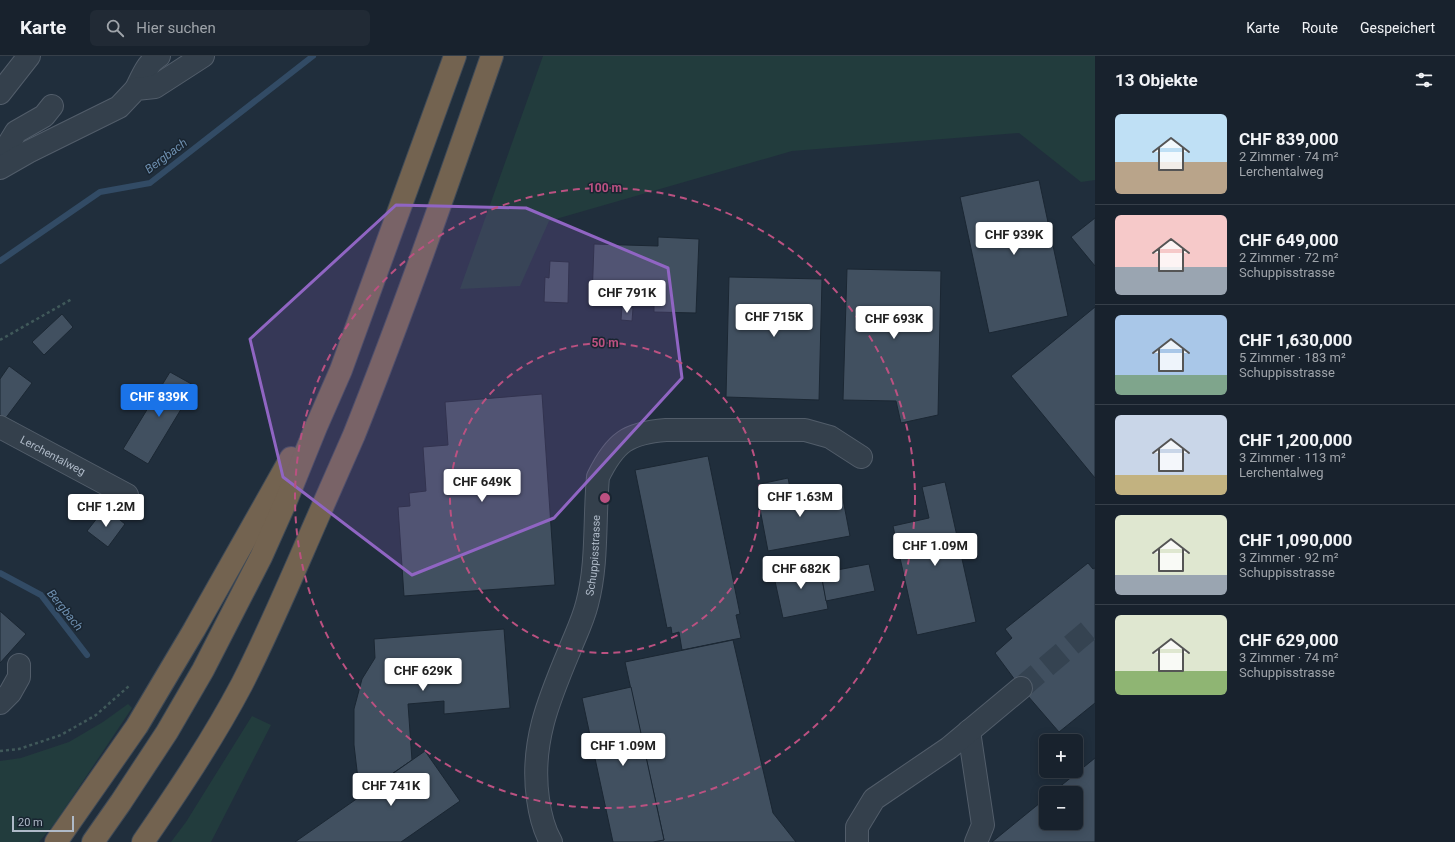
<!DOCTYPE html>
<html lang="de">
<meta charset="utf-8">
<style>
:root{--surface:#18222d;--page:#212a35;--text:#f1f3f6;--muted:#9fa4aa;--line:#363f49;--accent:#1a73e8}
body{margin:0;font-family:Roboto,sans-serif;background:var(--page);color:var(--text);height:100vh;display:flex;flex-direction:column;font-size:15px;white-space:nowrap}
*{box-sizing:border-box;margin:0}
p{font-size:13px;color:var(--muted)}
.icon{flex:none;width:22px;height:22px;fill:none;stroke:currentColor;stroke-width:2;stroke-linecap:round;stroke-linejoin:round}
.map{position:relative;flex:1;overflow:hidden}
.panel{display:flex;flex-direction:column;background:var(--surface);width:360px}
.panel>*{flex:none}
.tools{position:absolute;left:1039px;top:678px;display:grid;gap:8px}
.tools a{display:grid;place-items:center;width:44px;height:44px;border-radius:6px;background:var(--surface);box-shadow:0 2px 10px #0003,0 0 0 1px var(--line);font-size:20px}
.scale{position:absolute;left:12px;bottom:10px;width:62px;box-sizing:border-box;padding-left:4px;border:2px solid #afbac8;border-top:0;font-size:11px;line-height:14px;white-space:nowrap;color:#afbac8;-webkit-text-stroke:3px #192531;paint-order:stroke}
.price{position:absolute;translate:-50% -34px;padding:0 9px;border-radius:4px;background:#fff;color:#222;font-size:13px;line-height:26px;filter:drop-shadow(0 1px 2px #0008)}
.price::after{content:'';position:absolute;left:50%;top:24px;width:12px;height:9px;margin-left:-6px;background:inherit;clip-path:polygon(0 0,100% 0,50% 100%)}
.price.on{background:var(--accent);color:#fff}
ul{padding:0;list-style:none}
li{display:flex;align-items:center;gap:12px;height:100px;padding:0 20px}
li+li{border-top:1px solid var(--line)}
li span{display:grid;place-items:center;flex:none;width:112px;height:80px;border-radius:6px;color:#555}
li>.icon{margin-inline-start:auto}
span .icon{width:48px;height:48px;fill:#fffc;stroke-width:1}
li b{font-size:17px}
h2{display:flex;justify-content:space-between;align-items:center;height:48px;padding:0 20px;font-size:17px}
header{display:flex;align-items:center;gap:24px;box-sizing:border-box;height:56px;padding:0 20px;background:var(--surface);border-bottom:1px solid var(--line)}
header strong{font-size:19px}
nav{display:flex;gap:22px;margin-inline-start:auto;font-size:14px}
.search{width:280px;height:36px;background:var(--page);display:flex;align-items:center;gap:10px;box-sizing:border-box;padding:0 14px;border-radius:6px;color:var(--muted);font-size:15px}
main{display:flex;flex:1;min-height:0}
.map>svg:first-child{display:block}
.green{fill:#223c3d}
.lines{fill:none;stroke-linecap:round;stroke-linejoin:round}
.stream{stroke:#324b65;stroke-width:6}
.building{fill:#415060;stroke:#1b2733}
.minor-tunnel{stroke:#354351;stroke-width:22;stroke-dasharray:22 11;stroke-linecap:butt}
.minor-casing{stroke:#525d6a;stroke-width:24}
.highway-casing{stroke:#3f4a57;stroke-width:24}
.path{stroke:#40595a;stroke-width:2.5;stroke-dasharray:3 3;stroke-linecap:butt}
.minor{stroke:#34404c;stroke-width:22}
.highway{stroke:#736350;stroke-width:22}
.marked{fill:#9065c3;fill-opacity:0.2;stroke:#9065c3;stroke-width:3;stroke-linejoin:round}
.ring{fill:none;stroke:#bb5181;stroke-width:2;stroke-dasharray:7 5}
.labels{text-anchor:middle;stroke-width:3;stroke-linejoin:round;paint-order:stroke}
.street-label{font-size:11px;fill:#afbac8;stroke:#192531}
.water-label{font-size:12px;font-style:italic;fill:#6d8eae;stroke:#192531}
.centre{fill:#bb5181;stroke:#192531;stroke-width:2}
.ring-label{font-size:12px;text-anchor:middle;font-weight:bold;fill:#bb5181;stroke:#192531;stroke-width:3;stroke-linejoin:round;paint-order:stroke}
</style>
<header>
<strong>Karte</strong>
<div class="search"><svg class="icon" aria-label="search" viewBox="0 0 24 24"><circle cx="10" cy="10" r="6"/><path d="M15 15l6 6"/></svg>Hier suchen</div>
<nav><a>Karte</a><a>Route</a><a>Gespeichert</a></nav>
</header>
<main>
<div class="map">
<svg width="1095" height="786" viewBox="0 0 1095 786">
<rect width="100%" height="100%" fill="#202e3c"/>
<g class="green">
<path d="M543,0h552v124l-14,2 -62,-49 -227,18 -243,70 -29,65 -60,3z"/>
<path d="M128,648l4,4 -77,115 -16,19h-39v-81l21,-3 48,-16 34,-20z"/>
<path d="M252,660l19,9 -60,117h-40l15,-20z"/>
</g>
<g class="lines">
<g class="stream">
<path d="M0,205l100,-69 50,-9 163,-127"/>
<path d="M0,517l41,22 46,60"/>
</g>
</g>
<g class="building">
<path d="M1039,124l29,136 -79,17 -29,-136z"/>
<path d="M1095,162v48l-24,-29z"/>
<path d="M658,181l41,2 -3,74 -42,-1v-10l-62,-2 2,-56 64,2z"/>
<path d="M550,205l19,1 -1,41 -24,-1 1,-25 4,1z"/>
<path d="M847,213l94,2 -3,144 -37,8 -5,-22 -53,-1z"/>
<path d="M729,221l93,2 -3,121 -93,-3z"/>
<path d="M622,251l11,1 -1,13 -11,-1z"/>
<path d="M1095,251v171l-84,-102z"/>
<path d="M62,258l11,13 -29,28 -12,-13z"/>
<path d="M9,310l23,17 -27,36 -5,-4v-36z"/>
<path d="M170,316l25,14 -47,78 -25,-15z"/>
<path d="M542,338l13,191 -151,11 -6,-89 12,-1 -1,-13 17,-2 -3,-44 25,-2 -3,-43z"/>
<path d="M708,400l32,158 -4,1 5,23 -59,12 -3,-18 -7,2 -1,-7 -4,1 -32,-158z"/>
<path d="M788,422l5,25 49,-9 8,42 -82,15 -8,-42 4,-1 -4,-24z"/>
<path d="M945,426l31,140 -59,13 -24,-109 36,-8 -7,-31z"/>
<path d="M105,452l20,16 -17,23 -21,-16z"/>
<path d="M819,507l9,46 -45,9 -10,-46z"/>
<path d="M1088,507l5,6 2,-1v135l-36,29 -38,-44 -26,-35 17,-15 -7,-9z"/>
<path d="M869,508l6,27 -49,10 -5,-28z"/>
<path d="M0,555l26,23 -26,29z"/>
<path d="M504,573l6,79 -66,6v-13l-36,3 4,56 -52,36 -6,-51v-36l8,-30 13,-21 -1,-19z"/>
<path d="M733,584l40,173 23,29h-143l11,-2 -39,-178z"/>
<path d="M631,631l33,153 -11,2h-40l-31,-144z"/>
<path d="M425,695l35,50 -59,41h-106z"/>
<path d="M1095,702v84h-103l54,-44v25h30v-30h-24z"/>
</g>
<g class="lines">
<path class="minor-tunnel" d="M1021,632l74,-63"/>
<g class="minor-casing">
<g id="minor">
<path d="M136,33c6,-12 11,-26 23,-33"/>
<path d="M0,37l29,-37"/>
<path d="M0,111l5,-17 11,-18 28,-16 8,-10"/>
<path d="M0,112l28,-16 91,-45 17,-18 19,-2 48,-31"/>
<path id="s1" d="M0,371l127,68"/>
<path d="M0,647l10,-10 9,-16v-12"/>
<path d="M969,675l14,94 -7,17"/>
<path id="s2" d="M551,786c-8,-14 -11,-28 -13,-43 -8,-56 11,-100 32,-150 6,-15 13,-29 17,-45 11,-41 7,-85 11,-127 17,-35 30,-44 68,-47h139l25,7 31,20"/>
<path d="M857,786v-15l17,-28 75,-51 72,-60"/>
</g>
</g>
<g class="highway-casing">
<g id="highway">
<path d="M56,786l81,-116 57,-96 97,-172"/>
<path d="M93,786l28,-40 46,-70 36,-62 58,-113 25,-56 30,-74 25,-57 114,-314"/>
<path d="M143,786c35,-51 70,-103 99,-158 29,-57 53,-115 79,-174 11,-25 22,-50 33,-75 50,-125 94,-252 138,-379"/>
</g>
</g>
<g class="path">
<path d="M0,284l72,-41"/>
<path d="M0,695l19,-2 42,-14 35,-20 33,-29"/>
</g>
<use href="#minor" class="minor"/>
<use href="#highway" class="highway"/>
</g>
<path class="marked" d="M396,149l130,3 142,60 14,110 -128,140 -142,57 -129,-98 -33,-138z"/>
<g class="ring">
<circle cx="605" cy="442" r="155"/>
<circle cx="605" cy="442" r="310"/>
</g>
<g class="labels">
<g class="street-label">
<text dy="4" stroke="none"><textPath href="#s1" startOffset="60">Lerchentalweg</textPath></text>
<text dy="4" stroke="none"><textPath href="#s2" startOffset="298">Schuppisstrasse</textPath></text>
</g>
<g class="water-label">
<text transform="translate(166 100) rotate(-37)" y="4">Bergbach</text>
<text transform="translate(65 554) rotate(51)" y="4">Bergbach</text>
</g>
</g>
<circle cx="605" cy="442" r="6" class="centre"/>
<g class="ring-label">
<text x="605" y="136">100 m</text>
<text x="605" y="291">50 m</text>
</g>
</svg>
<div class="tools">
<a>+</a>
<a>−</a>
</div>
<div class="scale">20 m</div>
<b class="price" style="left:1014px;top:200px">CHF 939K</b>
<b class="price" style="left:627px;top:258px">CHF 791K</b>
<b class="price" style="left:774px;top:282px">CHF 715K</b>
<b class="price" style="left:894px;top:284px">CHF 693K</b>
<b class="price on" style="left:159px;top:362px">CHF 839K</b>
<b class="price" style="left:482px;top:447px">CHF 649K</b>
<b class="price" style="left:800px;top:462px">CHF 1.63M</b>
<b class="price" style="left:106px;top:472px">CHF 1.2M</b>
<b class="price" style="left:935px;top:511px">CHF 1.09M</b>
<b class="price" style="left:801px;top:534px">CHF 682K</b>
<b class="price" style="left:423px;top:636px">CHF 629K</b>
<b class="price" style="left:623px;top:711px">CHF 1.09M</b>
<b class="price" style="left:391px;top:751px">CHF 741K</b>
</div>
<section class="panel">
<h2>13 Objekte<svg class="icon" aria-label="filters" viewBox="0 0 24 24"><path d="M4 7h16M4 17h16"/><circle cx="9" cy="7" r="2"/><circle cx="15" cy="17" r="2"/></svg></h2>
<ul>
<li><span style="background:linear-gradient(#bfe0f5 60%,#b9a48a 0)"><svg class="icon" aria-label="home" viewBox="0 0 24 24"><path d="M3 11l9-7 9 7M6 9v11h12V9"/></svg></span><div><b>CHF 839,000</b><p>2 Zimmer · 74 m²</p><p>Lerchentalweg</p></div></li>
<li><span style="background:linear-gradient(#f6c9c9 65%,#9aa5b1 0)"><svg class="icon" aria-label="home" viewBox="0 0 24 24"><path d="M3 11l9-7 9 7M6 9v11h12V9"/></svg></span><div><b>CHF 649,000</b><p>2 Zimmer · 72 m²</p><p>Schuppisstrasse</p></div></li>
<li><span style="background:linear-gradient(#a9c7e8 75%,#7fa58c 0)"><svg class="icon" aria-label="home" viewBox="0 0 24 24"><path d="M3 11l9-7 9 7M6 9v11h12V9"/></svg></span><div><b>CHF 1,630,000</b><p>5 Zimmer · 183 m²</p><p>Schuppisstrasse</p></div></li>
<li><span style="background:linear-gradient(#c9d6e8 75%,#c2b280 0)"><svg class="icon" aria-label="home" viewBox="0 0 24 24"><path d="M3 11l9-7 9 7M6 9v11h12V9"/></svg></span><div><b>CHF 1,200,000</b><p>3 Zimmer · 113 m²</p><p>Lerchentalweg</p></div></li>
<li><span style="background:linear-gradient(#dfe7d0 75%,#9aa5b1 0)"><svg class="icon" aria-label="home" viewBox="0 0 24 24"><path d="M3 11l9-7 9 7M6 9v11h12V9"/></svg></span><div><b>CHF 1,090,000</b><p>3 Zimmer · 92 m²</p><p>Schuppisstrasse</p></div></li>
<li><span style="background:linear-gradient(#dfe7d0 70%,#8fb573 0)"><svg class="icon" aria-label="home" viewBox="0 0 24 24"><path d="M3 11l9-7 9 7M6 9v11h12V9"/></svg></span><div><b>CHF 629,000</b><p>3 Zimmer · 74 m²</p><p>Schuppisstrasse</p></div></li>
</ul>
</section>
</main>
